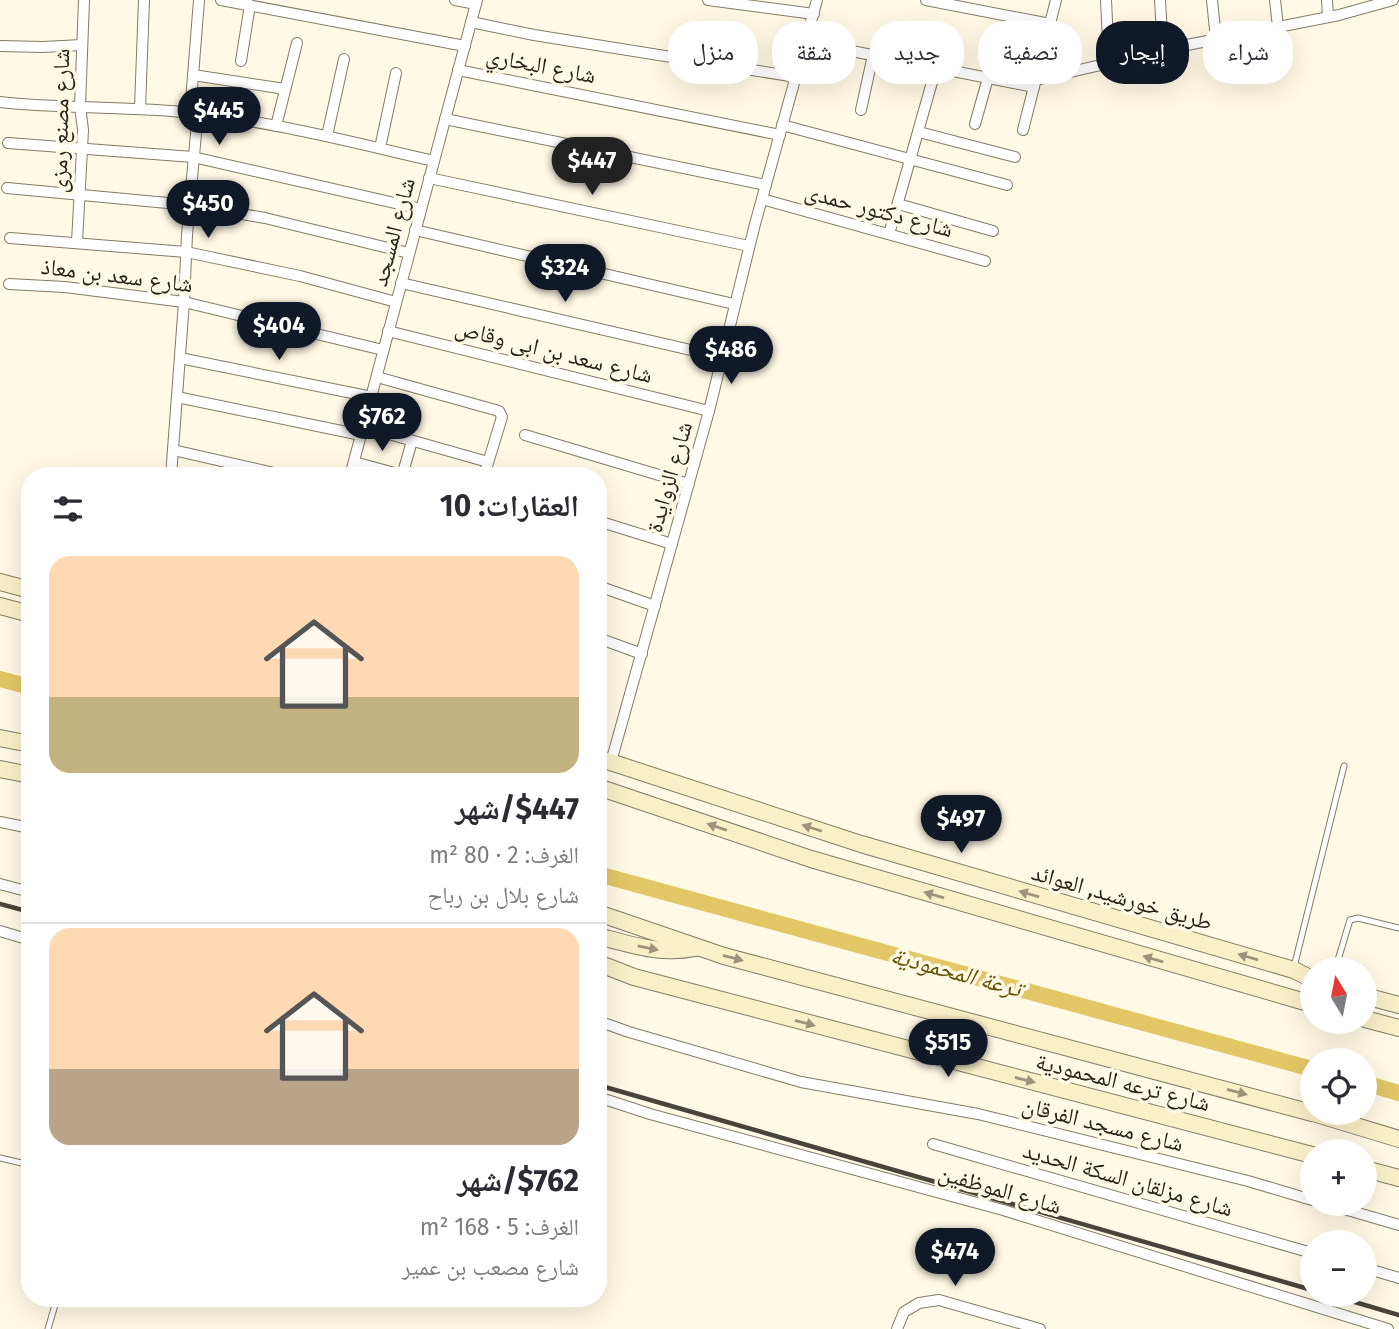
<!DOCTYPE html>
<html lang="ar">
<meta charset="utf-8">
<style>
:root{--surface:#fff;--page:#f7f7f7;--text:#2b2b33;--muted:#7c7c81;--line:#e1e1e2;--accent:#111827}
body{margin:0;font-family:"Fira Sans","Noto Naskh Arabic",sans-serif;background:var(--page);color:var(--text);direction:rtl;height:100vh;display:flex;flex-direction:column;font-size:26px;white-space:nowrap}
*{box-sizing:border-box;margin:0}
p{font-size:23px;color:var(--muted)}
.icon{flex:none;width:38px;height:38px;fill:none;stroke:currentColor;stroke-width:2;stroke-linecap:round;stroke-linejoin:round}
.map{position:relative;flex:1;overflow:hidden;direction:ltr}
.sheet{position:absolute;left:21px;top:467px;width:586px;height:840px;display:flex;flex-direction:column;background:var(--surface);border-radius:28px;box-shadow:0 7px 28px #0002;direction:rtl}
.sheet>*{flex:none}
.banner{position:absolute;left:628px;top:21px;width:665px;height:63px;direction:rtl;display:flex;gap:14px}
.needle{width:46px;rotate:350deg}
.controls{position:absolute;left:1300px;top:957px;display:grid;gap:14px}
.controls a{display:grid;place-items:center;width:77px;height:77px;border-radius:50%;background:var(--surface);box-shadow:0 7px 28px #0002;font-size:35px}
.price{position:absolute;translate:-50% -60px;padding:0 16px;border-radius:24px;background:var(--accent);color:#fff;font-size:23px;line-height:46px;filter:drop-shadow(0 2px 4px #0008)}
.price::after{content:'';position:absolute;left:50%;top:42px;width:21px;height:16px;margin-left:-10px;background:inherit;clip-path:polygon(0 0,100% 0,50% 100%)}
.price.on{background:#222;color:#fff}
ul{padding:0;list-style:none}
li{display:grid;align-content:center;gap:14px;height:371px;padding:0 28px}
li+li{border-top:2px solid var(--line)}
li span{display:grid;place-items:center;height:217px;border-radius:21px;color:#555}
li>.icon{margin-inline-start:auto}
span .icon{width:126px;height:126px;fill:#fffc;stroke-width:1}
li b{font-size:30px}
h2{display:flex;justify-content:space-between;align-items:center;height:84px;padding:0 28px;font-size:30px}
.tag{padding:0 24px;border-radius:28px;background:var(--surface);box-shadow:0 7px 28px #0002;font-size:24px;line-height:63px}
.tag.on{background:var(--accent);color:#fff}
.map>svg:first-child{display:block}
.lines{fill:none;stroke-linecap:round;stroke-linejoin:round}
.canal{stroke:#e3c766;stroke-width:16}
.lane-casing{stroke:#837c65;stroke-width:7}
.street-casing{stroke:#837c65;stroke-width:12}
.secondary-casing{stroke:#837c65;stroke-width:18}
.lane{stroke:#fff;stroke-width:5}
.street{stroke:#fff;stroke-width:10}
.secondary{stroke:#faf0c8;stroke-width:16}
.rail{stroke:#474439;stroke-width:4.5}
.oneway{fill:#9b947a}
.labels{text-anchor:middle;stroke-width:7;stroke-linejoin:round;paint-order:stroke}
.street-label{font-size:23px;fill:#26241a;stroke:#fff9e5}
.water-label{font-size:24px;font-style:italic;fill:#665404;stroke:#fff9e5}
</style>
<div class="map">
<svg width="1399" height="1329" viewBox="0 0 1399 1329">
<rect width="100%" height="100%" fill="#fff9e5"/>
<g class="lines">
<g class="canal">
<path d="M0,679l30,8"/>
<path d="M598,874l714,195"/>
<path d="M1365,1083l34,10"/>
</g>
<g class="lane-casing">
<g id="lane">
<path d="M1294,967l50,-201"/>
<path d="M1335,970l15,-50 8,-2 41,10"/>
<path d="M0,1158l30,7"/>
<path d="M48,1329l9,-31"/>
</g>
</g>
<g class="street-casing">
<g id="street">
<path d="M221,0l244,46"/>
<path d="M455,0l21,4"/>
<path d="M708,0l106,14"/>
<path d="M926,0l124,24"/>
<path d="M1106,0l3,63"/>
<path d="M1160,0l3,51"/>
<path d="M1212,0l4,39"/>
<path d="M1275,0l3,27"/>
<path d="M1327,0l1,17"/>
<path d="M471,22l63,13 262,42"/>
<path d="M806,42l228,45"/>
<path d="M0,46l43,1 39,-2"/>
<path d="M241,61l9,-56"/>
<path d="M458,70l322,65"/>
<path d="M193,75l92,14"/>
<path d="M1036,80l151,-35 152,-30 54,-15"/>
<path d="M0,102c60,7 121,4 182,10 85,8 169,30 252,49"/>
<path d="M140,108l4,-108"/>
<path d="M861,110l12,-55"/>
<path d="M445,119l321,66"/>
<path d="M975,124l13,-46"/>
<path d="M782,125l225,60"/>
<path d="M276,126l21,-83"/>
<path d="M1023,130l33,-130"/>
<path d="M919,132l96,25"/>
<path d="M327,136l17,-77"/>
<path d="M8,143l185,14 228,52"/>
<path d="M380,148l16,-75"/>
<path d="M429,178l320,68"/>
<path d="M7,188l182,17 76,13 144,35"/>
<path d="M762,199l223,62"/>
<path d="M898,204l95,27"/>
<path d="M415,230l319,74"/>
<path d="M889,234l47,-166"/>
<path d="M10,238l176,14 114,24 96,26"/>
<path d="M77,242l6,-112 -3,-24 4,-106"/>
<path d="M401,283l320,74"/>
<path d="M9,284l56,3 119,15 199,48"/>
<path d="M388,331l321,80"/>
<path d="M180,358l192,39"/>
<path d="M377,377l122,34 3,6 -18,59"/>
<path d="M177,397l184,38"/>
<path d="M364,427l124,35"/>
<path d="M525,435l164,49"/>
<path d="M173,450l114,26"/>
<path d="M354,462l48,13"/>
<path d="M171,476l13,-174 3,-67 10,-113 -6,-21 8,-101"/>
<path d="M350,476l127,-476"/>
<path d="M402,476l10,-35"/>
<path d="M598,521l74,23"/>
<path d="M598,586l57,20"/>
<path d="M598,638l44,16"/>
<path d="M611,762l98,-351 46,-187 62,-224"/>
<path d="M0,822l30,6"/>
<path d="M0,884l30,8"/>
<path d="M0,931l30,9"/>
<path d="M598,1021l31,11 172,50 177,32 270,67 64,19"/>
<path d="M598,1097l52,17 353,96 385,119"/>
<path d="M933,1144l379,109"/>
<path d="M1327,1204l72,21"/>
<path d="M1365,1268l34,10"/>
<path d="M897,1329l7,-17 15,-9 20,-3 101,29"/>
</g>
</g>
<g class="secondary-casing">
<g id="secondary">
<path d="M0,582l30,8"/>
<path d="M0,606l30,8"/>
<path d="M0,738l30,6"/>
<path d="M598,758l263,86 433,126 18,9"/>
<path d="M0,769l30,6"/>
<path d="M598,787l213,72 501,145"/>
<path d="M598,913l126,43 588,157"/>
<path d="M598,936c34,9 63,19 97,12"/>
<path d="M598,963l36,14 678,178"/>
<path d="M1365,996l34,9"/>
<path d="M1365,1019l34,9"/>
<path d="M1313,1113l86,26"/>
<path d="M1365,1169l34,9"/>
</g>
</g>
<use href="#lane" class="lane"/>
<use href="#street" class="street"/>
<use href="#secondary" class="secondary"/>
<g class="rail">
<path d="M0,904l30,8"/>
<path d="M598,1085l714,205"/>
<path d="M1331,1295l68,20"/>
</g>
</g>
<defs><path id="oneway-solid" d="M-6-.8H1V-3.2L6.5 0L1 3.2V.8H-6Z" transform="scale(1.75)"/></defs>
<g class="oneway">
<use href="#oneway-solid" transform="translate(717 827) rotate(-161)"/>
<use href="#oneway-solid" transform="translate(812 828) rotate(-162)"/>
<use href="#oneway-solid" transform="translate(1029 894) rotate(-164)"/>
<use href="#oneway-solid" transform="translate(934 895) rotate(-164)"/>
<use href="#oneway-solid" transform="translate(648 948) rotate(11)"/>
<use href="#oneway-solid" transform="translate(1248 957) rotate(-164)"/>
<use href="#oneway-solid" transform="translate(733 958) rotate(15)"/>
<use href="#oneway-solid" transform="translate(1153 959) rotate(-164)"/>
<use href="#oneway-solid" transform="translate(805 1023) rotate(15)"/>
<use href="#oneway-solid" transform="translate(1025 1080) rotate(14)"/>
<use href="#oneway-solid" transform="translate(1237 1092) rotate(15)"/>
</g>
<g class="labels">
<g class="street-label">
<text transform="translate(541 65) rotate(11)" y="8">شارع البخاري</text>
<text transform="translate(60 121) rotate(-89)" y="8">شارع مصنع رمزى</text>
<text transform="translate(879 210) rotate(15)" y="8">شارع دكتور حمدى</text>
<text transform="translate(393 232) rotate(-75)" y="8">شارع المسجد</text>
<text transform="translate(117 275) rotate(7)" y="8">شارع سعد بن معاذ</text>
<text transform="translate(554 351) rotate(14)" y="8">شارع سعد بن ابى وقاص</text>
<text transform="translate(669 477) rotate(-74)" y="8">شارع الزوايدة</text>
<text transform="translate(1122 897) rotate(16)" y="8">طريق خورشيد, العوائد</text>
<text transform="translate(1123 1082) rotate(14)" y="8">شارع ترعه المحمودية</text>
<text transform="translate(1103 1124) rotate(14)" y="8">شارع مسجد الفرقان</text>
<text transform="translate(1128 1179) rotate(16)" y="8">شارع مزلقان السكة الحديد</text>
<text transform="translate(1000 1189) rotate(16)" y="8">شارع الموظفين</text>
</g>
<g class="water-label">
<text transform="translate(956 972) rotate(15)" y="8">ترعة المحمودية</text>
</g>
</g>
</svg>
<div class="controls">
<a><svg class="needle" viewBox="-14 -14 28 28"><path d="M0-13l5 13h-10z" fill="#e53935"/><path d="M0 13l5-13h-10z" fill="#7c7c81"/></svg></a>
<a><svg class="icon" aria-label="locate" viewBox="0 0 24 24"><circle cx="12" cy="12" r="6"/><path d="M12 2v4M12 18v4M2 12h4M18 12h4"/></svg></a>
<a>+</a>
<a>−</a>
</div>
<b class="price" style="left:219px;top:147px">$445</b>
<b class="price on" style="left:592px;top:197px">$447</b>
<b class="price" style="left:208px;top:240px">$450</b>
<b class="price" style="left:565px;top:304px">$324</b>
<b class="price" style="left:279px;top:362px">$404</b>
<b class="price" style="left:731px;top:386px">$486</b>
<b class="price" style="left:382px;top:453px">$762</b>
<b class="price" style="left:961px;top:855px">$497</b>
<b class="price" style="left:948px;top:1079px">$515</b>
<b class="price" style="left:955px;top:1288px">$474</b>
<div class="banner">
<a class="tag">شراء</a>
<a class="tag on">إيجار</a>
<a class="tag">تصفية</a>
<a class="tag">جديد</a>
<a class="tag">شقة</a>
<a class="tag">منزل</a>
</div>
<section class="sheet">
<h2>العقارات: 10<svg class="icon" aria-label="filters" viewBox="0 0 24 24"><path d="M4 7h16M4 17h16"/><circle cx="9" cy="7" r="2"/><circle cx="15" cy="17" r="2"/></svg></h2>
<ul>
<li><span style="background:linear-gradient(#ffd9b3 65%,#c2b280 0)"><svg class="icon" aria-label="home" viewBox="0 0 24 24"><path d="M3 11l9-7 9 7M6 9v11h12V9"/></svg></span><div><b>$447/شهر</b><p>الغرف: 2 · 80 m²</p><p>شارع بلال بن رباح</p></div></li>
<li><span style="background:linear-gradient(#ffd9b3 65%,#b9a48a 0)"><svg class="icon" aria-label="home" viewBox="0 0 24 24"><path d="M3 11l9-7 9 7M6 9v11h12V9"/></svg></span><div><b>$762/شهر</b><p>الغرف: 5 · 168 m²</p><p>شارع مصعب بن عمير</p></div></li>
</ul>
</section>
</div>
